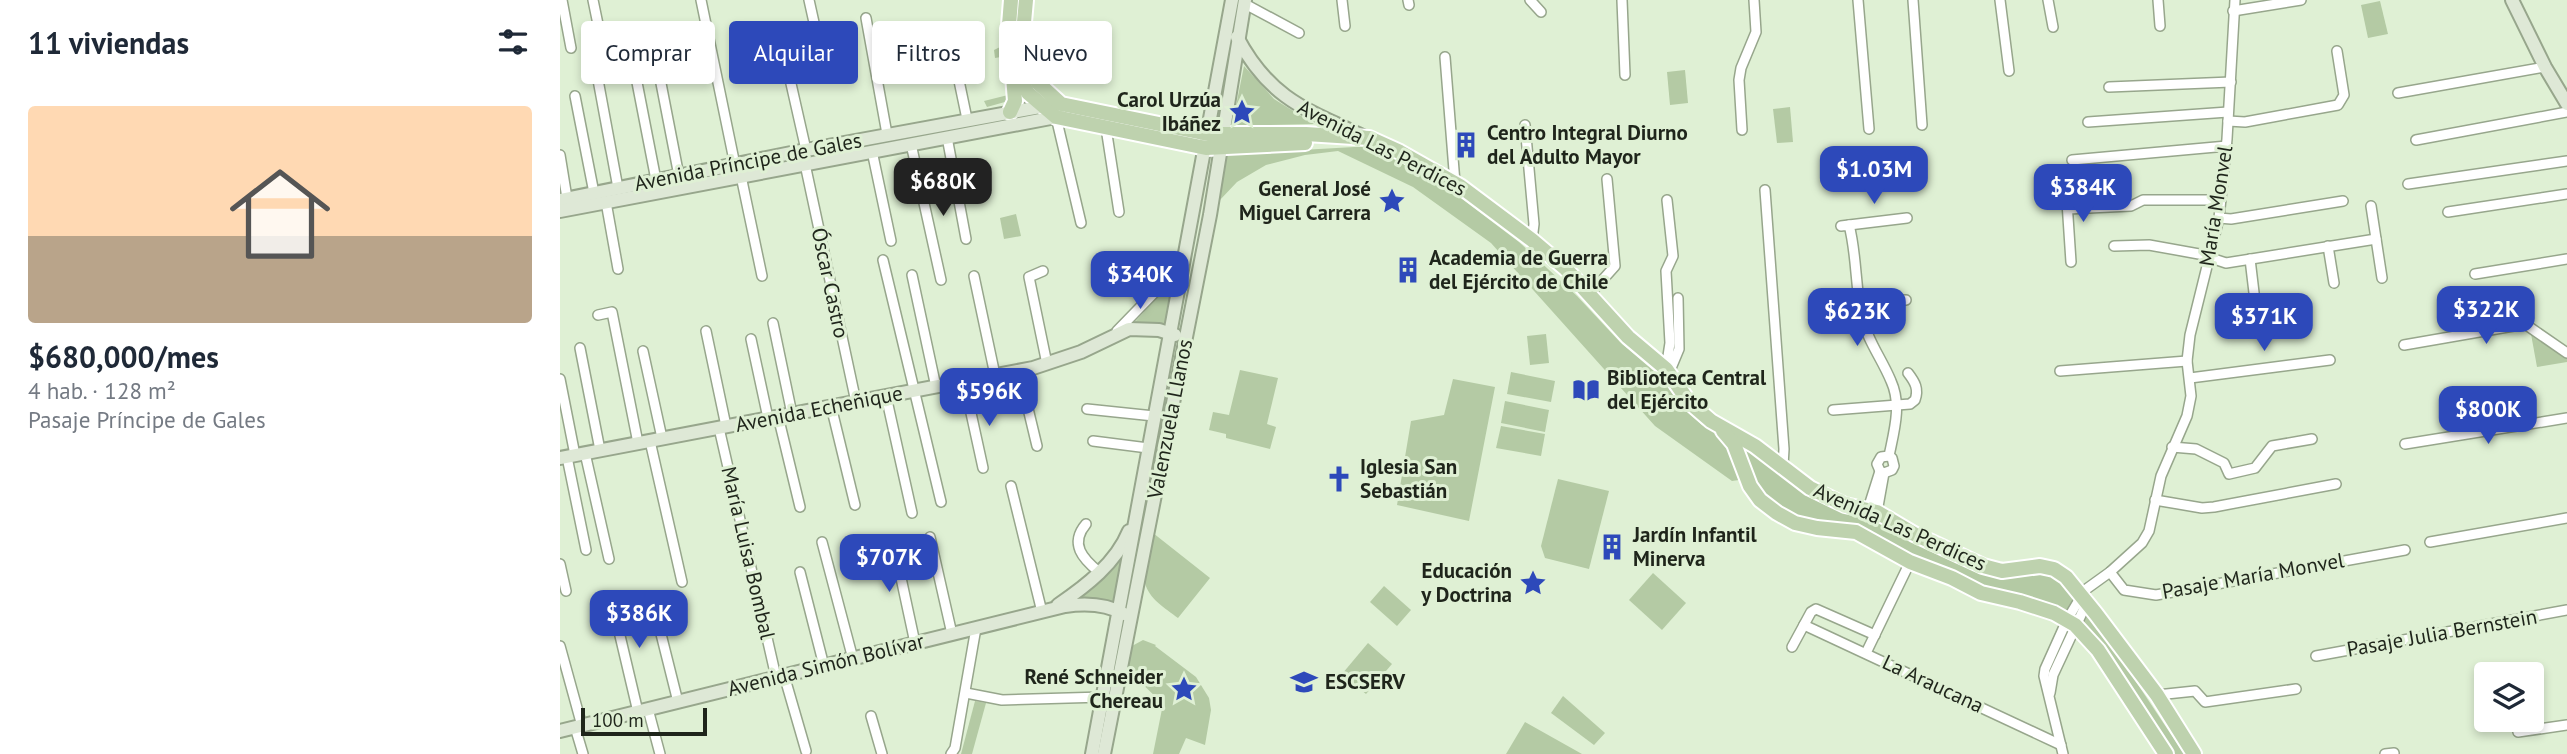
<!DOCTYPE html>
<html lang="es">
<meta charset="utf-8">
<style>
:root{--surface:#fff;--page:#f2f2f3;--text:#1f2937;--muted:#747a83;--accent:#2d49ba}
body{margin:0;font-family:"PT Sans",sans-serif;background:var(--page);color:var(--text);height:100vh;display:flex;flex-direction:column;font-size:26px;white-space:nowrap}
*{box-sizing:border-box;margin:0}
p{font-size:23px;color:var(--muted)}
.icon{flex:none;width:38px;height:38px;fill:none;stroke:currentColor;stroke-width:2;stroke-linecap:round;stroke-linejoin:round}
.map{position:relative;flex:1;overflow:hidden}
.details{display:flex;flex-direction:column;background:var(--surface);width:560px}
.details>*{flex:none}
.banner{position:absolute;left:21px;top:21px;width:665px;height:63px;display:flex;gap:14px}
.buttons{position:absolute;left:1914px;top:662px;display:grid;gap:14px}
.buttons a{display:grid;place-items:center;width:70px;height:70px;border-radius:7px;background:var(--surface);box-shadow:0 4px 10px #0003;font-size:35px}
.scale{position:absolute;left:21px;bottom:18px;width:126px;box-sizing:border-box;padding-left:7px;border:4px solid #1f251b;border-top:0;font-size:19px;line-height:24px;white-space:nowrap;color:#1f251b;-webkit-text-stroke:5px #dff0d4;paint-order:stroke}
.price{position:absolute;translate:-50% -60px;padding:0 16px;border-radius:14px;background:var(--accent);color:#fff;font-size:23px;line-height:46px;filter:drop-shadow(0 2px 4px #0008)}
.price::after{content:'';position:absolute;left:50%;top:42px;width:21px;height:16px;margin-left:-10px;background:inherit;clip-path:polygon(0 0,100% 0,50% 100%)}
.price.selected{background:#222;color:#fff}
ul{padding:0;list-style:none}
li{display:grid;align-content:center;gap:14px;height:371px;padding:0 28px}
li span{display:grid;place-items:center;height:217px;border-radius:7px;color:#555}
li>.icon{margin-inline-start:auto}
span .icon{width:126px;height:126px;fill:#fffc;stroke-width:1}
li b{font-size:30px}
h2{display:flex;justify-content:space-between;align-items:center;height:84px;padding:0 28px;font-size:30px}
.pill{padding:0 24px;border-radius:7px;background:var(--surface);box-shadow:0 4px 10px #0003;font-size:24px;line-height:63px}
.pill.selected{background:var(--accent);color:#fff}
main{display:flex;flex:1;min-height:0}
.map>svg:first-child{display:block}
.green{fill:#b4caa4}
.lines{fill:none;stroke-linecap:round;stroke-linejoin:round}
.street-casing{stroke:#97a68c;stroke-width:12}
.secondary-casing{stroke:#97a68c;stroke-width:16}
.primary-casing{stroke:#fff;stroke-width:18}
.street{stroke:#fff;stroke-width:9}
.secondary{stroke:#dee8d6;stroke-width:12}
.primary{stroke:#bed2ae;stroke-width:14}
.labels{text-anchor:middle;stroke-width:6;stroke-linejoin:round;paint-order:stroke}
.poi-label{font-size:21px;font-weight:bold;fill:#1f251b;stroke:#dff0d4;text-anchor:start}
.street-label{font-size:21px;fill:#1f251b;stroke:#dff0d4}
</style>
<main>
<section class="details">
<h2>11 viviendas<svg class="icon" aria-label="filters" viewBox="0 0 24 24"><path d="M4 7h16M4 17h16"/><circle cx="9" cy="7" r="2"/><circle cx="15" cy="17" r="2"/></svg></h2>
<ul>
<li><span style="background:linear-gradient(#ffd9b3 60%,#b9a48a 0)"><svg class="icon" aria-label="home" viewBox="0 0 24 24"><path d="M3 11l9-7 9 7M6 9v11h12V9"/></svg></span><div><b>$680,000/mes</b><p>4 hab. · 128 m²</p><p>Pasaje Príncipe de Gales</p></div></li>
</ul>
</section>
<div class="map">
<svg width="2007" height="754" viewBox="0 0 2007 754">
<rect width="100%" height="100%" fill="#dff0d4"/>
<g class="green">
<path d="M1820,1l8,33 -20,4 -7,-33z"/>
<path d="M444,45l8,55 -25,7 -3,-6 24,-6 -7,-38 -6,1 -1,-8z"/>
<path d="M684,66l30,33 40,25 -82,2z"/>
<path d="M1125,70l3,33 -18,2 -3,-33z"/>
<path d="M1230,107l3,35 -16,1 -4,-34z"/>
<path d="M812,146l77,43 70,53 58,54 43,46 42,36 19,28 21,19 22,13 10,21 5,21 -7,1 -77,-55 -164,-183 -78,-56 -75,-36 -33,4 -39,10 -29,17 -18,19 7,-44 4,-3z"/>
<path d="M456,214l5,22 -17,3 -4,-21z"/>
<path d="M621,270l-9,54 -38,-1z"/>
<path d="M986,334l3,29 -19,2 -3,-29z"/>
<path d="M1971,334l36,24v4l-30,5z"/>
<path d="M680,370l38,8 -11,46 9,3 -6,22 -44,-11v-4l-17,-4 4,-18 16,3z"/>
<path d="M951,372l44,9 -4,21 -44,-8z"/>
<path d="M893,379l42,8 -26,134 -72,-16 14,-84 33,-6z"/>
<path d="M945,401l44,9 -4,22 -44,-9z"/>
<path d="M941,426l44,8 -4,22 -45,-8z"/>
<path d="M1173,442l251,128 69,1 38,43 93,140h-13l-89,-126 -95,-34 -101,-47 -69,-20 -57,-31z"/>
<path d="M998,479l51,12 -20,78 -44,-11 -4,-12z"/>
<path d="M593,533l57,45 -32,40c-13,-10 -29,-19 -33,-35z"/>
<path d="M565,553l-11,49 -42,-4z"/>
<path d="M1093,573l33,30 -24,27 -33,-30z"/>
<path d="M824,586l27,24 -14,16 -27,-24z"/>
<path d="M583,640l13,5 -1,1 41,31 13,21 2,12 -6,35 -19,-7 -7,16h-26l10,-50 -35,-34 4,-24z"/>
<path d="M808,643l24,21 -26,30 -24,-20z"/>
<path d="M1003,696l42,37 -11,12 -43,-32z"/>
<path d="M415,701l11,2 -14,51h-11z"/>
<path d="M965,722l57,32h1h-77z"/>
</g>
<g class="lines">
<g class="street-casing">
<g id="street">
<path d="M2,0l9,48"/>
<path d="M33,0l7,34"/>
<path d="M141,0l34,165"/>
<path d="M249,0l8,36"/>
<path d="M782,0l3,26"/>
<path d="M848,0l1,5"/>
<path d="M970,0l11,12"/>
<path d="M1062,0l3,75"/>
<path d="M1298,0l11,129"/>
<path d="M1353,0l9,125"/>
<path d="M1440,0l9,71"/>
<path d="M1488,0l5,27"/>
<path d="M1598,0l2,26"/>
<path d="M685,4l54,29"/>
<path d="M1673,11l68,-11"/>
<path d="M306,18l21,116"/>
<path d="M388,28l19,91"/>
<path d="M220,35l26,115"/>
<path d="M885,57l10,126"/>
<path d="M74,67l22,113"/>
<path d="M36,69l22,119"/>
<path d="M99,73l20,103"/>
<path d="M1549,87l122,-5"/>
<path d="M1838,93l147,-26"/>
<path d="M15,96l19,97"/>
<path d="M496,117l25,106"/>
<path d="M1668,121l17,1 93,-17 6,-10 -7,-44"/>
<path d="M1528,122l140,-10"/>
<path d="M965,125l9,99 -2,16"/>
<path d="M546,128l13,84"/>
<path d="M1182,130l-3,-50 2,-12 15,-36 -2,-32"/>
<path d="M387,137l19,102"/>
<path d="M1856,140l151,-28"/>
<path d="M351,144l30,136"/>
<path d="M312,151l19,90"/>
<path d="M0,155l7,43"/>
<path d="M1512,160l155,-14"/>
<path d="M245,164l51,238"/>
<path d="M181,176l21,100"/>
<path d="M1848,184l159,-23"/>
<path d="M1506,187l5,75"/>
<path d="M1205,190l19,259 -1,17"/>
<path d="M46,202l12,67"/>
<path d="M1811,206l11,72"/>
<path d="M1508,209l63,-3 12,-6h78"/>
<path d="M1888,212l119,-18"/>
<path d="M1659,218l12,1 112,-18"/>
<path d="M1289,225l58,-7"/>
<path d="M1281,226l8,-1c8,30 6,62 13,92 5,23 20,42 29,64 11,24 3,50 -2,75l3,2 2,8 -2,4 -8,3"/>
<path d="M1554,246l35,-1 50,9 27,9 150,-24"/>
<path d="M1768,246l6,37"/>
<path d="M1690,259l5,42"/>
<path d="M323,260l58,242"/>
<path d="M483,271l-14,6 18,87"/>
<path d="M1915,274l92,-15"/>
<path d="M352,275l24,112"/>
<path d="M414,276l21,99"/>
<path d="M1029,295l26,-29 -8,-87"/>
<path d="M1300,303l46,-3"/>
<path d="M38,315l14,-3 26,131"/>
<path d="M213,323l19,91"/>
<path d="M146,331l20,95"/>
<path d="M557,331l37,-38 23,-28h6"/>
<path d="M191,339l17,79"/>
<path d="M1844,345l121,-21 42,29"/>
<path d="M20,348l20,102"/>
<path d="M83,351l19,87"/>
<path d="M1106,369l4,-26 -4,-72 7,-15 -6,-56"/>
<path d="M459,371l18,75"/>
<path d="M1500,371l127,-10"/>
<path d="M1109,373l10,-24 -1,-51"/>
<path d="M1630,378l140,-18"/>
<path d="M0,379l15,76"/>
<path d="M404,381l19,87"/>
<path d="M326,396l26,117"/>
<path d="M271,406l24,99"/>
<path d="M527,409l67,7"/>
<path d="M1273,410l77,-6 5,-4c4,-11 0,-18 -7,-27"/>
<path d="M218,416l22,91"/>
<path d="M159,428l57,249"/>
<path d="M90,441l32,141"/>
<path d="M533,441l55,7"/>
<path d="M1845,444l162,-26"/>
<path d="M1612,447l24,2 28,14 5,11 26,-6 17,-22 40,-7"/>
<path d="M25,453l24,106"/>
<path d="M7,457l19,93"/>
<path d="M451,486l31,126"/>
<path d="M1595,500l47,8 12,-1 122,-23"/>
<path d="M1308,509l12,-38"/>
<path d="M1317,512l7,-39 -4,-2 -3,-7 4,-7 8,-1"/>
<path d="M526,524c-17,20 -3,35 13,48"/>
<path d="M370,537l22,97"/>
<path d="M262,542l31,117"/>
<path d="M1870,542l137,-24"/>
<path d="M335,550l20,93"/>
<path d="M0,564l6,27"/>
<path d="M240,572l24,94"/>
<path d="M1550,572l14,18 32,5 249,-45"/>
<path d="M53,606l25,106"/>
<path d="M98,622l20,80"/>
<path d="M1244,625l257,120"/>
<path d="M0,646l22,80"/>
<path d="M1232,647l19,-35 5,-3 59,26"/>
<path d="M1306,653l44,-91"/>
<path d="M1756,656l251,-46"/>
<path d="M224,675l22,76"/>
<path d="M406,693l36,7 101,-3"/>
<path d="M1490,693l3,-18 35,-75"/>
<path d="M1597,695l38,-4 10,11 91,-13"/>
<path d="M88,709l12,45"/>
<path d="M311,716l11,38"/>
<path d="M15,727l8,27"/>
<path d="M1958,732l49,-7"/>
<path d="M391,754l4,-6 21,-120"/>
<path d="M1503,754l-19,-78 1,-7 22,-49 18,-30 25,-18 32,-29 7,-12 12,-55 26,-60 4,-20 -4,-35 3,-26 29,-117 8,-79 8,-139"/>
<path d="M1825,754l9,-1"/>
</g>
</g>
<g class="secondary-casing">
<g id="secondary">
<path d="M1952,0l33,67 22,37"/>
<path d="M677,37c32,61 69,73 128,100"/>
<path d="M0,200l246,-50 245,-45"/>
<path d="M0,211l496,-94 2,-6"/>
<path d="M0,458l473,-90 48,-16 48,-23 30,1 16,5"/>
<path d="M498,605c28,-19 58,-42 71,-74"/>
<path d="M0,731l505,-125c20,-3 40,-3 59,8"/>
<path d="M532,754l140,-754"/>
<path d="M544,754l106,-539 35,-215"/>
</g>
</g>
<g class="primary-casing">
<g id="primary">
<path d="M451,0l-3,38 6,29 14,26 28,24 150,31 99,-5"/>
<path d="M466,0l-3,33 5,28 10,22 23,21 147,30h98l63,4 31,14 60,34 72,54 34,29 62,68 38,32 23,33 22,19 44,25 55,42 35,17 32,7 37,22 69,32 19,5 38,-5 14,3 12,8 30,37 61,81 37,59"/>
<path d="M450,112l5,-11 -2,-25"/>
<path d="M1163,431l11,13 16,42 10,14 17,13 18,10 22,5 39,4 54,30 42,16 29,15 39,9 34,11 21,12 23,25 68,104"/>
</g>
</g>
<use href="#street" class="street"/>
<use href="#secondary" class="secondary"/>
<use href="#primary" class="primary"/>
</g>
<defs>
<g id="sight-bare" transform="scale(2.1)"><path d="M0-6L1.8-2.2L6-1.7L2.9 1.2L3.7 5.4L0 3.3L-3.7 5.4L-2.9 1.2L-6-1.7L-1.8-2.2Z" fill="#2d49ba" stroke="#dff0d4" stroke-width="2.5" paint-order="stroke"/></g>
<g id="building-bare" transform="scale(2.1)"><path d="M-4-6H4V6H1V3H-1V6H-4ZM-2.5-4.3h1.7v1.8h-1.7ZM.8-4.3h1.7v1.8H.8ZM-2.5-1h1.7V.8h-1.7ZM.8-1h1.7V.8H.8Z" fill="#2d49ba" stroke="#dff0d4" stroke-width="2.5" paint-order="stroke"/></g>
<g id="library-bare" transform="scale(2.1)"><path d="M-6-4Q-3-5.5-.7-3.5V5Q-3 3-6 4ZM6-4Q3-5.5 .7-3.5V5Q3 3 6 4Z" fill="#2d49ba" stroke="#dff0d4" stroke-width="2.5" paint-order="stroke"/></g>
<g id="church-bare" transform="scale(2.1)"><path d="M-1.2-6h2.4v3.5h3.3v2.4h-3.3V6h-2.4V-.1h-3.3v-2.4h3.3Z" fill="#2d49ba" stroke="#dff0d4" stroke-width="2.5" paint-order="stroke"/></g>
<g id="school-bare" transform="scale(2.1)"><path d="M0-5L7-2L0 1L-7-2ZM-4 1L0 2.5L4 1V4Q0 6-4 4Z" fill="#2d49ba" stroke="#dff0d4" stroke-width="2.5" paint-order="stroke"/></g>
</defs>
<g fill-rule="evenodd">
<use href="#sight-bare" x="682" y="112"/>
<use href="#building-bare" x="906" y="145"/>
<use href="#sight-bare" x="832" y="201"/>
<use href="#building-bare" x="848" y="270"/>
<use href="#library-bare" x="1026" y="390"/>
<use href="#church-bare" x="779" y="479"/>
<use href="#building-bare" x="1052" y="547"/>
<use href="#sight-bare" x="973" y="583"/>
<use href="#school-bare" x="744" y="682"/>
<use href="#sight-bare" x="624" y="689"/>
</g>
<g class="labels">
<g class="poi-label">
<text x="661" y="107" text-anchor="end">Carol Urzúa<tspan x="661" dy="24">Ibáñez</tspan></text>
<text x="927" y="140">Centro Integral Diurno<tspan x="927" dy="24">del Adulto Mayor</tspan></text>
<text x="811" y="196" text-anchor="end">General José<tspan x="811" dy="24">Miguel Carrera</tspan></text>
<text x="869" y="265">Academia de Guerra<tspan x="869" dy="24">del Ejército de Chile</tspan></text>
<text x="1047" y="385">Biblioteca Central<tspan x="1047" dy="24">del Ejército</tspan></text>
<text x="800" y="474">Iglesia San<tspan x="800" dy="24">Sebastián</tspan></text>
<text x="1073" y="542">Jardín Infantil<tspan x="1073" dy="24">Minerva</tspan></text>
<text x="952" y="578" text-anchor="end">Educación<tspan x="952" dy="24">y Doctrina</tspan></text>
<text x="603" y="684" text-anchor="end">René Schneider<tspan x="603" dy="24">Chereau</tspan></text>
<text x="765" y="689">ESCSERV</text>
</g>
<g class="street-label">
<text transform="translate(822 148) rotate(27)" y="7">Avenida Las Perdices</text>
<text transform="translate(188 162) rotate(-11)" y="7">Avenida Príncipe de Gales</text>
<text transform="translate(1656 206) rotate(-81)" y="7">María Monvel</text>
<text transform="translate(270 283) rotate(78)" y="7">Óscar Castro</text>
<text transform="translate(259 409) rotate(-11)" y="7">Avenida Echeñique</text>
<text transform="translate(610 419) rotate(-79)" y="7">Valenzuela Llanos</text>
<text transform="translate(1340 527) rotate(24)" y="7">Avenida Las Perdices</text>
<text transform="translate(188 553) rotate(77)" y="7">María Luisa Bombal</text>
<text transform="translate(1693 576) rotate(-10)" y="7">Pasaje María Monvel</text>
<text transform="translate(1882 633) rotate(-10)" y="7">Pasaje Julia Bernstein</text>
<text transform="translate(266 665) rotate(-14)" y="7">Avenida Simón Bolívar</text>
<text transform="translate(1373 684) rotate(25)" y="7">La Araucana</text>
</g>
</g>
</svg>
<div class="buttons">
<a><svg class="icon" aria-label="layers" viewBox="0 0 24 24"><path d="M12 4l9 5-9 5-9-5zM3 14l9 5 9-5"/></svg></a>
</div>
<div class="scale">100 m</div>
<b class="price" style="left:1314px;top:206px">$1.03M</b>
<b class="price selected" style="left:383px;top:218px">$680K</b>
<b class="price" style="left:1523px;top:224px">$384K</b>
<b class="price" style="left:580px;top:311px">$340K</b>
<b class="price" style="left:1926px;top:346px">$322K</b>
<b class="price" style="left:1297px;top:348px">$623K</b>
<b class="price" style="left:1704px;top:353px">$371K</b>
<b class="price" style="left:429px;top:428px">$596K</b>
<b class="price" style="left:1928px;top:446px">$800K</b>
<b class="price" style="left:329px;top:594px">$707K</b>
<b class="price" style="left:79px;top:650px">$386K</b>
<div class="banner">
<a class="pill">Comprar</a>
<a class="pill selected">Alquilar</a>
<a class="pill">Filtros</a>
<a class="pill">Nuevo</a>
</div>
</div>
</main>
